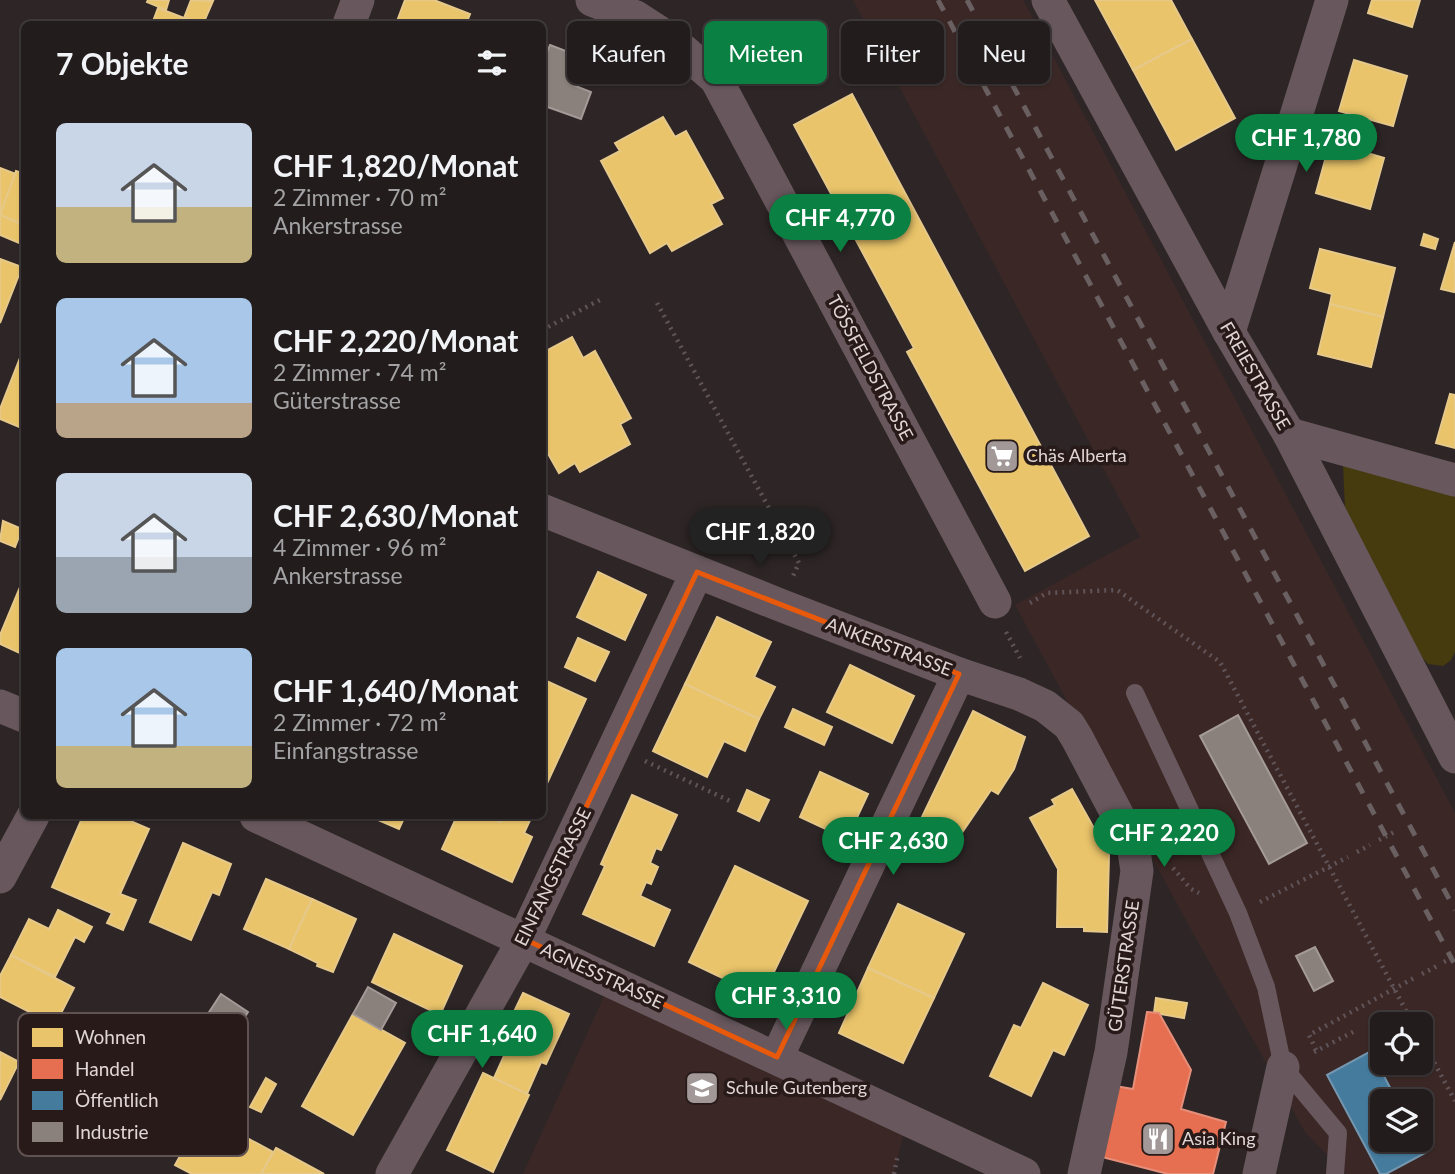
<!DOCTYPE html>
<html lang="de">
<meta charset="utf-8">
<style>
:root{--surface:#221c1c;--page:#2a2525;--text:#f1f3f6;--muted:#a2a1a3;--line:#3f3a3b;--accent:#0b8043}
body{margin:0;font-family:Lato,sans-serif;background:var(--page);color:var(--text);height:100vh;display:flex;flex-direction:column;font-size:26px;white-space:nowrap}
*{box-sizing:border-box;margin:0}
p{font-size:23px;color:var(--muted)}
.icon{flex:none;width:38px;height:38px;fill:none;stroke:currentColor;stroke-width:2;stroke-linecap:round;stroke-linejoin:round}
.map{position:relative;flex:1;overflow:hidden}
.drawer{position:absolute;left:21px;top:21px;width:525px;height:798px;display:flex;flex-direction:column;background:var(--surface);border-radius:10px;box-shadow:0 2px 5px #0004,0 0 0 2px var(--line)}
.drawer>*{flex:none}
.hud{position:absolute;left:567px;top:21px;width:665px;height:63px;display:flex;gap:14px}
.controls{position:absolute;left:1370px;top:1012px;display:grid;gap:14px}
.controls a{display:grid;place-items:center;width:63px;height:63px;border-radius:10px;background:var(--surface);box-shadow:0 2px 5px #0004,0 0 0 2px var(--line);font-size:35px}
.price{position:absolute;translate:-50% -60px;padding:0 16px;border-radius:24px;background:var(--accent);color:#fff;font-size:23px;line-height:46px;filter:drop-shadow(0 2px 4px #0008)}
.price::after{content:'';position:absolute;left:50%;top:42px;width:21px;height:16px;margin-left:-10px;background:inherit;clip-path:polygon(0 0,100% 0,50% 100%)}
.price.selected{background:#222;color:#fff}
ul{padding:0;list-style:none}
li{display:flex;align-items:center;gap:21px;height:175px;padding:0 35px}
li span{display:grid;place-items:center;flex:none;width:196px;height:140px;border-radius:10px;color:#555}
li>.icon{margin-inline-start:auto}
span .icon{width:84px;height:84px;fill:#fffc;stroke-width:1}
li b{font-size:30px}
h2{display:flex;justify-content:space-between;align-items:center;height:84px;padding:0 35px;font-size:30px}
.chip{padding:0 24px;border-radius:10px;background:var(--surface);box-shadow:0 2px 5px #0004,0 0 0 2px var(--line);font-size:24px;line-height:63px}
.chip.selected{background:var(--accent);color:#fff}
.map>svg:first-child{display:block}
.built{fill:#3b2826;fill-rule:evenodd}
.green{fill:#463a0f}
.homes{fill:#e9c46a;stroke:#e6c98a;stroke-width:2}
.shops{fill:#e76f51;stroke:#e58e79;stroke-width:2}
.public{fill:#457b9d;stroke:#7496ae;stroke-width:2}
.industry{fill:#8a817c;stroke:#a49a97;stroke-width:2}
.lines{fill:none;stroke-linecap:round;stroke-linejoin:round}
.path{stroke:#615459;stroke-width:4.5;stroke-dasharray:2 5;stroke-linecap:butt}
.lane{stroke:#68585e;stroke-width:18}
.street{stroke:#68585e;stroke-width:33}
.rail{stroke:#6a6062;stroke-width:5;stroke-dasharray:12 12;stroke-linecap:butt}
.marked{fill:none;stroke:#e8590c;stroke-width:5;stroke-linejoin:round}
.labels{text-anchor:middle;stroke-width:7;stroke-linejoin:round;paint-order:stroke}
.street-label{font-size:18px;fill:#e0d6d5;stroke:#281a19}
.poi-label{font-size:18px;fill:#e0d6d5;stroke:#281a19;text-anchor:start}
.key{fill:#281a19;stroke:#5f5251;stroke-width:2}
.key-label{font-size:19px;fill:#e0d6d5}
</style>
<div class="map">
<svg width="1455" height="1174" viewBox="0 0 1455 1174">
<rect width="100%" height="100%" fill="#2e2626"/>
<g class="built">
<path d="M853,0h170l432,813v361h-109l-41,-42 -112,-199 -178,-328 125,-68zM1382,1024h39v38h-39zM1382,1101h39v38h-39z"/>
<path d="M611,981l296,138 -13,55h-371z"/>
</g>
<path class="green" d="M1343,465l112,29v158l-4,8 -8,6 -15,-2 -7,-8 -76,-147z"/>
<g class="homes">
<path d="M148,0h21l-3,10 -19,-8z"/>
<path d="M191,0l22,1 -10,23 -19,-6z"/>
<path d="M405,0h29l36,14 -4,10h-70z"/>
<path d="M1095,0h76l21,39 -59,31z"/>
<path d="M1372,0h48l-8,27 -44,-14z"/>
<path d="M158,8l26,10 18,6h-50z"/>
<path d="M1192,39l43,79 -59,32 -43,-80z"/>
<path d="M1354,60l53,16 -14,50 -54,-15z"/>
<path d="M852,94l237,442 -64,35 -118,-219 7,-4 -120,-223z"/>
<path d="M663,117l12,20 11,-6 37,67 -12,6 11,20 -50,27 -5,-8 -17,10 -49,-92 19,-10 -5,-8z"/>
<path d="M1330,142l54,16 -14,51 -54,-16z"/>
<path d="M0,168l16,6 -16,41z"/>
<path d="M16,171l8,3v51l-24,-10z"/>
<path d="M0,215l24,10v20l-24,-10z"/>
<path d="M1424,234l14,5 -3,10 -14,-4z"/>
<path d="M1455,242v47l-1,3 -13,-3z"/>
<path d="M1320,249l75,19 -12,49 -53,-13 2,-10 -22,-6z"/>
<path d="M0,259l22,8 -22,56z"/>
<path d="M1330,304l53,13 -12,50 -53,-13z"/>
<path d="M572,337l11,21 12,-7 36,67 -11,6 10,20 -50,28 -5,-9 -16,10 -17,-30v-90z"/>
<path d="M22,353l2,1v75l-24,-10v-10z"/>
<path d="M1450,394l5,1v53l-19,-5z"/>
<path d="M3,521l19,8 -7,18 -15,-6z"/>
<path d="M598,572l48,23 -21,45 -48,-23z"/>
<path d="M23,580h1v75l-24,-11v-9z"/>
<path d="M717,617l54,25 -17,35 21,10 -16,32 -74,-35z"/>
<path d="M578,638l31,14 -14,29 -30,-14z"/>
<path d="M850,665l64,31 -22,47 -65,-31z"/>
<path d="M542,679l44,20 -43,93 -1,-1z"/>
<path d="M685,684l74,35 -14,32 -21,-10 -17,36 -54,-26z"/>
<path d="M793,709l39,18 -8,18 -39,-18z"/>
<path d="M973,711l52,26 -11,32 -16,25 -7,-4 -32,47 -38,-18z"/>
<path d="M820,772l48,22 -21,45 -47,-22z"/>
<path d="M1072,789l37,66 -2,77 -23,-1v-4h-27l1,-58 -28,-51 25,-13 -3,-5z"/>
<path d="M747,790l22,10 -10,21 -21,-10z"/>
<path d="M632,795l45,20 -16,35 -5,-2 -6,15 8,4 -7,17 -5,-2 -6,14 30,14 -16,36 -71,-32 22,-48 -4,-2z"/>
<path d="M83,816h36l30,13 -29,65 16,6 -13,30 -16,-7 5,-10 -60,-26z"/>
<path d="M369,816h36l-6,13z"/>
<path d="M457,816h29l14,6 3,-6h29l-8,17 8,4 -20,45 -70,-33z"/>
<path d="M183,843l48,21 -12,31 -7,-3 -21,48 -41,-18z"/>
<path d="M735,866l73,35 -46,96 -73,-35z"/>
<path d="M266,879l46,20 -23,50 -45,-20z"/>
<path d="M312,899l44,20 -23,53 -16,-6 1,-3 -29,-14z"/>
<path d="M898,904l66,30 -30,64 -66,-30z"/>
<path d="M58,910l34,17 -8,15 -9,-5 -20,40 -44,-22 18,-36 20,10z"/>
<path d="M394,934l68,32 -22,49 -68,-33z"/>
<path d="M11,955l63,33 -19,37 -55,-28v-21z"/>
<path d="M868,968l66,30 -31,65 -64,-30z"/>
<path d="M1043,983l45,22 -24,50 -11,-5 -22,46 -41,-20 24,-51 7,3z"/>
<path d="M523,993l46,21 -23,50 -5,-2 -14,32 -33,-16 14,-31 -9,-4z"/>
<path d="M1156,998l31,5 -3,15 -30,-5z"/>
<path d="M353,1014l52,29 -52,92 -51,-29z"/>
<path d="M0,1052l19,10 -19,38z"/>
<path d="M483,1073l46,22 -36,77 -46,-22z"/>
<path d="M266,1078l10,6 -15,28 -11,-5z"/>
<path d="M203,1114l70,38 -12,22h-69l-17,-9z"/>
<path d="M276,1148l48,26h-63z"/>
</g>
<path class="shops" d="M1147,1012l12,1 32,57 -10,39 45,13 -13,52h-45l-66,-17 13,-71 18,3z"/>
<path class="public" d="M1371,1051l26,50h-15v38h36l7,14 -39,21h-6l-53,-99z"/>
<g class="industry">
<path d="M550,45l34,13 -11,27 18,7 -10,27 -39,-14v-39z"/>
<path d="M1238,715l69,128 -38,21 -69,-128z"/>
<path d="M1315,947l18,34 -19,10 -18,-35z"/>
<path d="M368,987l28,16 -15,27 -28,-16z"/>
<path d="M221,994l27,18 -44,67 -27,-18z"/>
</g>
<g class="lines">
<g class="path">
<path d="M657,303l142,260 -6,13"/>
<path d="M542,330l58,-30"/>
<path d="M1030,603l17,-10 70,-3 103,72 193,362"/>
<path d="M1006,632l14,26"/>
<path d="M645,761l85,40"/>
<path d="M1379,840l15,-8"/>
<path d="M1357,852l13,-7"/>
<path d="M1173,868l18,21 8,4"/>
<path d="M1260,902l88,-45"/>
<path d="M1444,962l11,-6"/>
<path d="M1422,974l15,-8"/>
<path d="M1421,1038l34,63"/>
<path d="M1316,1050l-7,-15 105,-57"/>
<path d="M1314,1052l43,-22"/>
<path d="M894,1174l4,-20"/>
</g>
<path class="lane" d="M1135,693l103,220 28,74 17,80 55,66 -3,41"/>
<g class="street">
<path d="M592,0l44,17 34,22 46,40 279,523"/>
<path d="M1048,0l181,332 60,102 166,323"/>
<path d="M349,24l9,-24"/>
<path d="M1229,332l103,-332"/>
<path d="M1289,434l166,46"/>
<path d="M542,510l238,95 179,69 60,20 26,12 24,19 8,13 49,93 8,20 3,20 -26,181 -27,122"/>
<path d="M0,706l24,10"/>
<path d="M256,816l768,358"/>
<path d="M0,877l33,-61"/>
<path d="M777,1057l182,-383"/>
<path d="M392,1174l132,-235 173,-367"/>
<path d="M1259,1174l24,-107"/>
</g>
<g class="rail">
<path d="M938,0l517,965"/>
<path d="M967,0l488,910"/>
</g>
</g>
<path class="marked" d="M697,572l262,102 -182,383 -253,-118z"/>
<defs>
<g id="supermarket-square" transform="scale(1.75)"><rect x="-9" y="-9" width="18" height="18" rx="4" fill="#a29898" stroke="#281a19"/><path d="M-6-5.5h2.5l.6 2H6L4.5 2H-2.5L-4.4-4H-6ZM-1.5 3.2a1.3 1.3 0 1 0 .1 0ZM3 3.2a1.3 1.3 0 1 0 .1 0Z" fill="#fff"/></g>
<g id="school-square" transform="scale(1.75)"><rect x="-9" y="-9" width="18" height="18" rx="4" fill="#a29898" stroke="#281a19"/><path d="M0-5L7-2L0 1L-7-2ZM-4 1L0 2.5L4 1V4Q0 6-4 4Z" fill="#fff"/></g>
<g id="restaurant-square" transform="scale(1.75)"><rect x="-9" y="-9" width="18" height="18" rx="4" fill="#a29898" stroke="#281a19"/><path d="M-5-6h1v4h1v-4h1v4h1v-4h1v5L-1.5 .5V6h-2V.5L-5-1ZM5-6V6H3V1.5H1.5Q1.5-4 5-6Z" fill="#fff"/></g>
</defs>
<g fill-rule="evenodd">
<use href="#supermarket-square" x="1002" y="456"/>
<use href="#school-square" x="702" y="1088"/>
<use href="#restaurant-square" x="1158" y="1139"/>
</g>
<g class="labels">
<g class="street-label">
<text transform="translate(870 368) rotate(62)" y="6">TÖSSFELDSTRASSE</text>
<text transform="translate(1255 376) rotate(60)" y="6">FREIESTRASSE</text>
<text transform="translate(889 647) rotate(21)" y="6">ANKERSTRASSE</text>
<text transform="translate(553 877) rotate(-64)" y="6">EINFANGSTRASSE</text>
<text transform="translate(1124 966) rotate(-82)" y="6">GÜTERSTRASSE</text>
<text transform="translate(602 976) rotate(25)" y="6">AGNESSTRASSE</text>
</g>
<g class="poi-label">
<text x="1026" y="462">Chäs Alberta</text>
<text x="726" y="1094">Schule Gutenberg</text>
<text x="1182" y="1145">Asia King</text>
</g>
</g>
<rect x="18" y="1013" width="230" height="143" rx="10" class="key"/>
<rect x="32" y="1028" width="31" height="19" fill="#e9c46a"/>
<rect x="32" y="1059" width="31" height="20" fill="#e76f51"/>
<rect x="32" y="1091" width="31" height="19" fill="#457b9d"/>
<rect x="32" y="1122" width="31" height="20" fill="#8a817c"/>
<g class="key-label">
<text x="75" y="1044">Wohnen</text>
<text x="75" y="1076">Handel</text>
<text x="75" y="1107">Öffentlich</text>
<text x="75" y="1139">Industrie</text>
</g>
</svg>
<div class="controls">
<a><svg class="icon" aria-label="locate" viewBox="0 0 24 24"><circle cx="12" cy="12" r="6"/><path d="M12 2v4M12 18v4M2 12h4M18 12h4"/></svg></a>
<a><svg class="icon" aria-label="layers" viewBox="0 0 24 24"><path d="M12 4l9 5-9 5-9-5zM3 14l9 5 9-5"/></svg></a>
</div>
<b class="price" style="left:1306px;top:174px">CHF 1,780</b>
<b class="price" style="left:840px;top:254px">CHF 4,770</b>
<b class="price selected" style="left:760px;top:568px">CHF 1,820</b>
<b class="price" style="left:1164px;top:869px">CHF 2,220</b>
<b class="price" style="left:893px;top:877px">CHF 2,630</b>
<b class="price" style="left:786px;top:1032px">CHF 3,310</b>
<b class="price" style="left:482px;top:1070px">CHF 1,640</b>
<div class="hud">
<a class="chip">Kaufen</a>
<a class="chip selected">Mieten</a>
<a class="chip">Filter</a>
<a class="chip">Neu</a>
</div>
<section class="drawer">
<h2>7 Objekte<svg class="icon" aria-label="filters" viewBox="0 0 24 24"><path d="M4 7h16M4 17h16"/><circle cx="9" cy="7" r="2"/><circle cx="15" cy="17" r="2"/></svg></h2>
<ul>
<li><span style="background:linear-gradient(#c9d6e8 60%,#c2b280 0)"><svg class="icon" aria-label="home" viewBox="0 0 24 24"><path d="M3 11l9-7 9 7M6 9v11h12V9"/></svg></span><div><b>CHF 1,820/Monat</b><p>2 Zimmer · 70 m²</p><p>Ankerstrasse</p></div></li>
<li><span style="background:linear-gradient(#a9c7e8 75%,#b9a48a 0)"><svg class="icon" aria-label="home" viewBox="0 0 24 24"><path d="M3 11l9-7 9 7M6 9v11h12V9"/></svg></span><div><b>CHF 2,220/Monat</b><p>2 Zimmer · 74 m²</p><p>Güterstrasse</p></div></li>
<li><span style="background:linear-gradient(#c9d6e8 60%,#9aa5b1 0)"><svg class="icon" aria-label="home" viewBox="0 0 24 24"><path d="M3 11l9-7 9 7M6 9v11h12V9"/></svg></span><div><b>CHF 2,630/Monat</b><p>4 Zimmer · 96 m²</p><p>Ankerstrasse</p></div></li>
<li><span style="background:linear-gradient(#a9c7e8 70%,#c2b280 0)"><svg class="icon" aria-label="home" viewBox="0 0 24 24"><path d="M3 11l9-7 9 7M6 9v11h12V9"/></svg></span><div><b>CHF 1,640/Monat</b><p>2 Zimmer · 72 m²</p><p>Einfangstrasse</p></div></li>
</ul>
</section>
</div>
